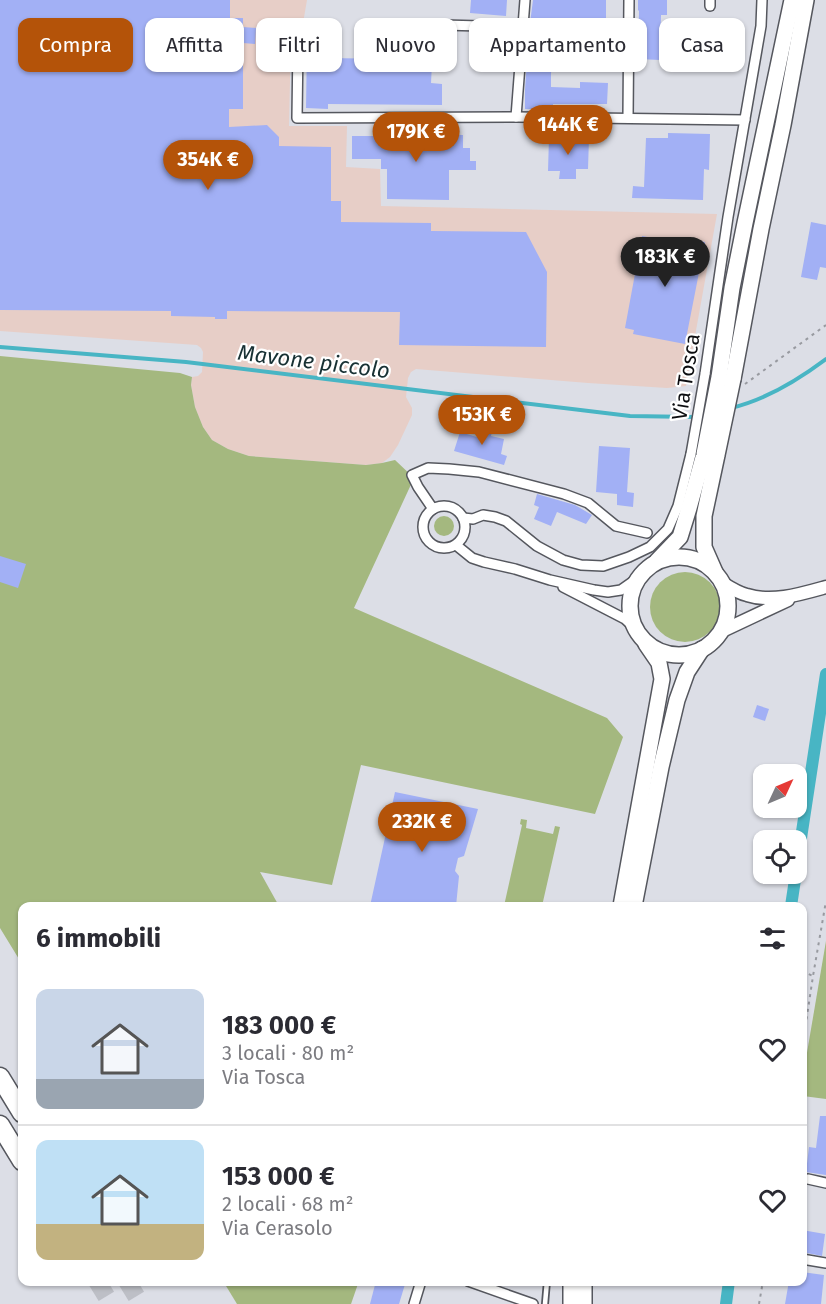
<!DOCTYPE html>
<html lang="it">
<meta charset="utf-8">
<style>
:root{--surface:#fff;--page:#f7f7f7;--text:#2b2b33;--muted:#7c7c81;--line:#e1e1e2;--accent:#b45309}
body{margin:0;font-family:"Fira Sans",sans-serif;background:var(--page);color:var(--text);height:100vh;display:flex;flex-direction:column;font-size:22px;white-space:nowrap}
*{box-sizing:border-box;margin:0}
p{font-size:20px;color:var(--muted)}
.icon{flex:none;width:33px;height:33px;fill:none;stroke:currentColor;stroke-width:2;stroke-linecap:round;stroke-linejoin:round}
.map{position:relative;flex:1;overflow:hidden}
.details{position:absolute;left:18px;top:902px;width:789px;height:384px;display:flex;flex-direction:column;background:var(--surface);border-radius:12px;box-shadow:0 2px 4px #0004}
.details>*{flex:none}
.banner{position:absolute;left:18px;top:18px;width:790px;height:54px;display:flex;gap:12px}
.needle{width:39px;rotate:46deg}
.tools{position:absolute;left:753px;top:764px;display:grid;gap:12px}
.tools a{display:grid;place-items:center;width:54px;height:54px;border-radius:12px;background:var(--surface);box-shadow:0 2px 4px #0004;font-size:30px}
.price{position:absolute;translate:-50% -51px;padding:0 14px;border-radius:21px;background:var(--accent);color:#fff;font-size:20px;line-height:39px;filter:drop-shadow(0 2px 3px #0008)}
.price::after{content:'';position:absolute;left:50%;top:36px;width:18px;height:14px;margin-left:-9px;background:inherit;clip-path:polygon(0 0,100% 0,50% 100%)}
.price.selected{background:#222;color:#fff}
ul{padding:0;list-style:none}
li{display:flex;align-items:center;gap:18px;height:150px;padding:0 18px}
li+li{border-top:2px solid var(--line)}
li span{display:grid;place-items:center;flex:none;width:168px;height:120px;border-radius:12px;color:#555}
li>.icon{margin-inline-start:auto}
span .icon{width:72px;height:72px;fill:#fffc;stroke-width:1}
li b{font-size:26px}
h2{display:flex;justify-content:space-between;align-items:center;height:72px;padding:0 18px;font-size:26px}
.chip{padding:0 21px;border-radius:12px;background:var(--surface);box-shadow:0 2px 4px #0004;font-size:21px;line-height:54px}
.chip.selected{background:var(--accent);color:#fff}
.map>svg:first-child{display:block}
.industrial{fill:#e7cec7}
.green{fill:#a4b87f}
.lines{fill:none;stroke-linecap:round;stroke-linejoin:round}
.stream{stroke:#48b5c4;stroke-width:4}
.canal{stroke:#48b5c4;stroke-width:12}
.building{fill:#a2b0f5}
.motorway-tunnel{stroke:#bdbfc6;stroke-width:18;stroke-dasharray:18 9;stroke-linecap:butt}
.service-casing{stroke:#55575e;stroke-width:8}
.minor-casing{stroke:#55575e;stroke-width:12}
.tertiary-casing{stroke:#55575e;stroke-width:15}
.primary-casing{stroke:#55575e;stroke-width:18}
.motorway-casing{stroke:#55575e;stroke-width:21}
.path{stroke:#989aa0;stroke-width:2;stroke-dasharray:3 4.5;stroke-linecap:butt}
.service{stroke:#fff;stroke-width:4.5}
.minor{stroke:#fff;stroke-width:9}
.tertiary{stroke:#fff;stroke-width:12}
.primary{stroke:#fff;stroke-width:15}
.motorway{stroke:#fff;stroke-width:18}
.minor-bridge-casing{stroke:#55575e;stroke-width:12;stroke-linecap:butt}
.primary-bridge-casing{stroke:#55575e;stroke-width:18;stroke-linecap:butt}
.minor-bridge{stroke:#fff;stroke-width:9}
.primary-bridge{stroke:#fff;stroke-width:15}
.labels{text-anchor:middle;stroke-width:4.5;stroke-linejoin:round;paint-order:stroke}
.street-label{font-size:21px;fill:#0c0d10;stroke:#fff}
.water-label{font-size:22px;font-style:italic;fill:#183134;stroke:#fff}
</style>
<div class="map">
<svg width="826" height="1304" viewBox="0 0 826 1304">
<rect width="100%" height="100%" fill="#dcdee6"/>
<path class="industrial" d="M0,0h307l-6,35 -10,3 -2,88h58l-1,41 34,2 1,37 336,8 -31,172 -19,2 -79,-5 -172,-14 -5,3 -3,6 -2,19 6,11v7l-14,30 -8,12 -8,6 -16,2 -117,-9 -21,-7 -16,-9 -9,-13 -8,-20 -4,-22 1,-8 6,-1 4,-4 1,-20 -2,-4 -4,-3 -197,-14z"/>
<g class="green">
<path d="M0,356l180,17 12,4 -1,8 4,22 8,20 9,13 16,9 21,7 117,9 16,-2 13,-3 19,18 -60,130 253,110 16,19 -28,77 -234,-49 -29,120 -72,-13 19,34h-257v58l-22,-36z"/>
<circle cx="444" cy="526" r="10"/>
<circle cx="685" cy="607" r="35"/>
<path d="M521,819l6,1 -1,8 27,6 2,-8 5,1 -18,79h-38l18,-81 -2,-1z"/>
<path d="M826,941v158l-23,-3 -1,-14z"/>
<path d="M223,1281h136l-8,23h-114z"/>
</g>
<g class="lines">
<g class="stream">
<path d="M0,347l186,15 444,54 64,1 15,-4"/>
<path d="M731,408c34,-8 67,-28 95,-49"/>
</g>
<g class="canal">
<path d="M796,871l30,-197"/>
<path d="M791,906l5,-33"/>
<path d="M726,1304l3,-23"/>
</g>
</g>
<g class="building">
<path d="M0,0h230v18h13v9l13,1 -1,16 -12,-1v66h-14v18l38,-2 12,12v9l52,1v54h10v21l90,1v8l95,1 21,40 -1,75 -147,-2 1,-33 -173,-1v8h-12v-2l-44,-1v-5l-171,-1z"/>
<path d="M471,0h36l-1,16 -36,-3z"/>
<path d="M533,0h73v31h4v33l-57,-1 -2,10v14l29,1v-6l28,1 -1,21h-54v5h-28v-19l4,-59z"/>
<path d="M638,0h29v15h-6l-1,45 -22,-1 1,-48 -1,-1z"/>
<path d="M307,45h13v7h7v6l69,1v3l36,1 -1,20 11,1v21l-114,-1v5l-22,-1z"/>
<path d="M668,133l42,1 -1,36 -5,-1 -1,31 -71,-2 1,-12 11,1 2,-49h22z"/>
<path d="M381,134l82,1v13h7v13h6v9h-27v30l-62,-1v-30h-6v-10h-29v-23h29z"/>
<path d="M549,137l40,1 -1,31h-12v10h-17l1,-8h-12z"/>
<path d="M811,222l15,3v43l-6,-1 -3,13 -16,-3z"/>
<path d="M642,236l34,6 1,-5 28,5 -20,102 -52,-10 1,-4 -9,-2z"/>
<path d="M483,424l10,2 -2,10 13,3 -3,15 6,2 -3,9 -50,-14 6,-19 20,6z"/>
<path d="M599,446l31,2 -3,44 7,1 -1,14 -16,-2v-11l-21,-2z"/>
<path d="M537,494l38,11 17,10 -6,9 -29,-12 -6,14 -17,-7 5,-12 -5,-2z"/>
<path d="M0,556l26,8 -8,24 -18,-6z"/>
<path d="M757,705l12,4 -4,12 -12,-4z"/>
<path d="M395,792l83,17 -14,47 -6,2 -3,13 4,5 -3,30h-86z"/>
<path d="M820,1116h6v59l-20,-3 3,-25 7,1z"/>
<path d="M802,1230l23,4 -3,22 -20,-4z"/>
<path d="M802,1272l22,3 -3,29h-36l4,-23h13z"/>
<path d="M376,1281h30l-7,23h-29z"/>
</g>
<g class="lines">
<g class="motorway-tunnel">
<path d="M97,1281l14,23"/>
<path d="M127,1281l14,23"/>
</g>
<g class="service-casing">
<path id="service" d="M545,1304l2,-23"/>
</g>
<g class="minor-casing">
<g id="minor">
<path d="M710,6v-6"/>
<path d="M443,25l80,2"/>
<path d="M298,43l-1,75 219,-1 229,3"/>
<path d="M516,117l9,-117"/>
<path d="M628,118l1,-118"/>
<path d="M705,374l23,-157 33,-191 1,-26"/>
<circle cx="444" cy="527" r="21"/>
<path d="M433,509l-15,-22 -6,-12 16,-7 21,1 30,3 85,22 24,9 28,23 31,7"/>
<path d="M463,518l10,1 10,-4 12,2 11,4 31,25 26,14 18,5 22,1 26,-9 21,-10 18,-18 10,-23 13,-52"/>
<path d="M456,545l16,13 12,4 31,7 35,11 44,10 14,2 13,-2 20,-14"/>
<path d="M563,587l62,32 11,10"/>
<path d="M808,1179l18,4"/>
<path d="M802,1259l24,4"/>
<path d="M468,1281l65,23"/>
<path d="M414,1304l7,-23"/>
</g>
</g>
<g class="tertiary-casing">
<g id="tertiary">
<path d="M721,582c8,5 17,11 26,13 25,8 54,-1 79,-8"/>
<path d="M720,632l68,-32"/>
</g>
</g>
<g class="primary-casing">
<g id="primary">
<path d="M719,377l13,-89 13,-65 47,-223"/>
<path d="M733,379l28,-150 22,-104 23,-125"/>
<circle cx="679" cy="606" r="49"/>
<path d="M657,561l23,-24 9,-29 15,-54"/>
<path d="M715,572l-11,-25v-31l13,-61"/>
<path d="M621,906l41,-227 -3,-16 -13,-19"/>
<path d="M634,906l27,-139 16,-67 10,-28 15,-23"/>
<path d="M571,1304v-23"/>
<path d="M584,1304v-23"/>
</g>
</g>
<g class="motorway-casing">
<g id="motorway">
<path d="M0,1077l22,36"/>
<path d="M0,1125l22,36"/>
</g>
</g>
<g class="path">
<path d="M745,384l81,-59"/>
<path d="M802,971l11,5"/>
<path d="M802,1049l11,-73 13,-75"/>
<path d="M759,1304l4,-23"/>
</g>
<use href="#service" class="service"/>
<use href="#minor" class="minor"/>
<use href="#tertiary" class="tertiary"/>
<use href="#primary" class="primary"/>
<use href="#motorway" class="motorway"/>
<g class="minor-bridge-casing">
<path id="minor-bridge" d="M691,454l14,-80"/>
</g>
<g class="primary-bridge-casing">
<g id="primary-bridge">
<path d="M704,454l15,-77"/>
<path d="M717,455l16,-76"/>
</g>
</g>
<use href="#minor-bridge" class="minor-bridge"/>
<use href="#primary-bridge" class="primary-bridge"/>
</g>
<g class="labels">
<g class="street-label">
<text transform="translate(686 377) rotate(-81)" y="7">Via Tosca</text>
</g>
<g class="water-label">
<text transform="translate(314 361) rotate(7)" y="8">Mavone piccolo</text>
</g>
</g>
</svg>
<div class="tools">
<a><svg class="needle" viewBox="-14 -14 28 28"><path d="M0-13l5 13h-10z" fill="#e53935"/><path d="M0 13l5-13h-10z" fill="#7c7c81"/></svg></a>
<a><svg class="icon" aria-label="locate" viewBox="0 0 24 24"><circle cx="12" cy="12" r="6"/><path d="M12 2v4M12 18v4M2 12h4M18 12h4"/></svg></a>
</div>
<b class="price" style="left:568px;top:156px">144K €</b>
<b class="price" style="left:416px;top:163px">179K €</b>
<b class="price" style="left:208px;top:191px">354K €</b>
<b class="price selected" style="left:665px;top:288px">183K €</b>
<b class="price" style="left:482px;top:446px">153K €</b>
<b class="price" style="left:422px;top:853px">232K €</b>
<div class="banner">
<a class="chip selected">Compra</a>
<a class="chip">Affitta</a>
<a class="chip">Filtri</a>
<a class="chip">Nuovo</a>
<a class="chip">Appartamento</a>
<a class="chip">Casa</a>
</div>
<section class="details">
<h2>6 immobili<svg class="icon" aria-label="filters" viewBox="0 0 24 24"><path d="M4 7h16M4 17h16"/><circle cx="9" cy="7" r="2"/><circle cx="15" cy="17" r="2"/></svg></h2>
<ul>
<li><span style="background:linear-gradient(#c9d6e8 75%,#9aa5b1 0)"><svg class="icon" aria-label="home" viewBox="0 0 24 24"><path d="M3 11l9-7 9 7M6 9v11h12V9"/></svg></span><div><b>183 000 €</b><p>3 locali · 80 m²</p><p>Via Tosca</p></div><svg class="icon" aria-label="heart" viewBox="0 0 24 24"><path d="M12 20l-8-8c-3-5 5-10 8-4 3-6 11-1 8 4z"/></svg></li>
<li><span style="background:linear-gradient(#bfe0f5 70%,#c2b280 0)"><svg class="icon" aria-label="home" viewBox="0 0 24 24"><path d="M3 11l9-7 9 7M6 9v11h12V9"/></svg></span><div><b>153 000 €</b><p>2 locali · 68 m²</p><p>Via Cerasolo</p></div><svg class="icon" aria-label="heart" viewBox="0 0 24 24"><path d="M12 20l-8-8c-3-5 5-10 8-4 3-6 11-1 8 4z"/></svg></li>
</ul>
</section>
</div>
